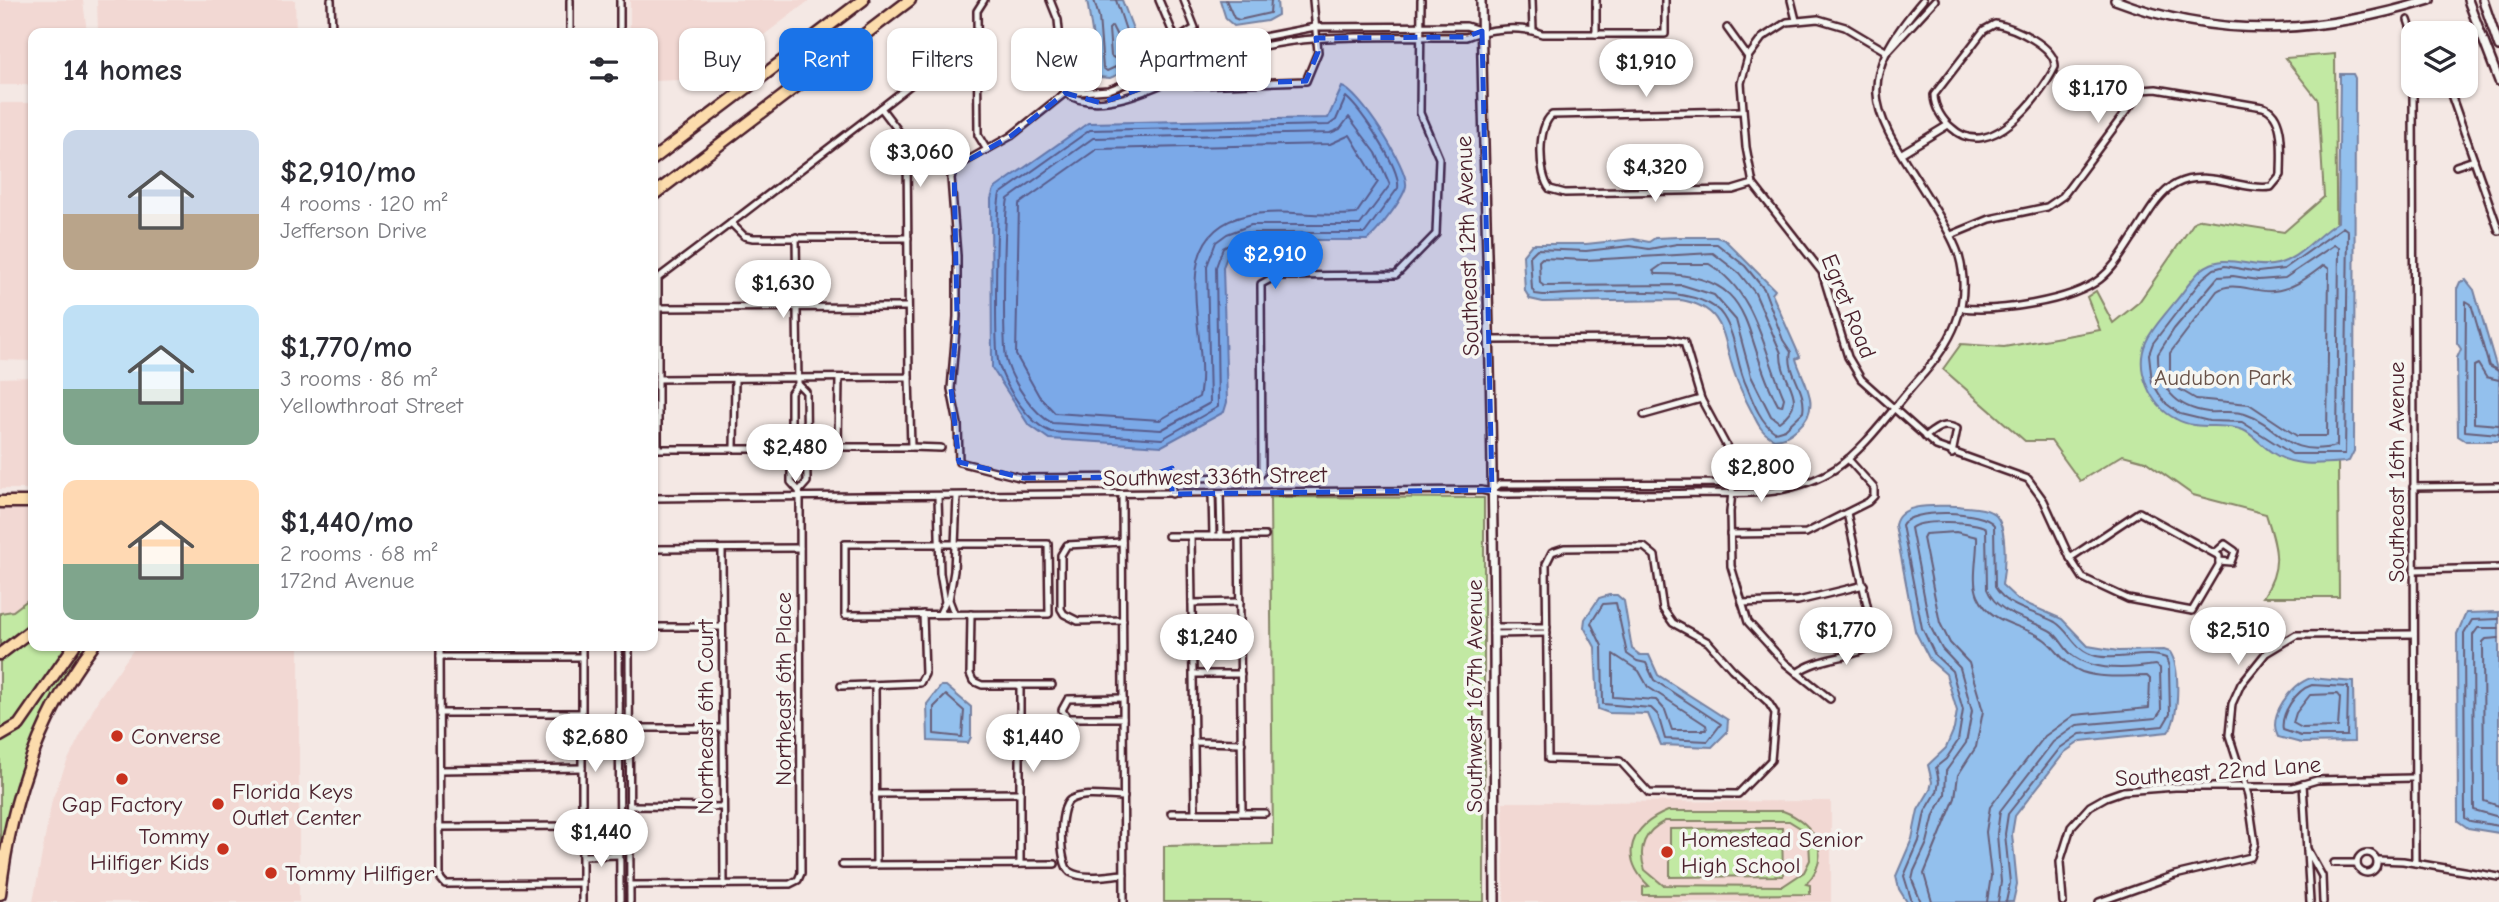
<!DOCTYPE html>
<meta charset="utf-8">
<style>
:root{--surface:#fff;--page:#f2f2f3;--text:#2b2b33;--muted:#7c7c81;--accent:#1a73e8}
body{margin:0;font-family:"Comic Neue",sans-serif;background:var(--page);color:var(--text);height:100vh;display:flex;flex-direction:column;font-size:26px;white-space:nowrap}
*{box-sizing:border-box;margin:0}
p{font-size:23px;color:var(--muted)}
.icon{flex:none;width:38px;height:38px;fill:none;stroke:currentColor;stroke-width:2;stroke-linecap:round;stroke-linejoin:round}
.map{position:relative;flex:1;overflow:hidden}
.side{position:absolute;left:28px;top:28px;width:630px;height:623px;display:flex;flex-direction:column;background:var(--surface);border-radius:14px;box-shadow:0 2px 5px #0004}
.side>*{flex:none}
.hud{position:absolute;left:679px;top:28px;width:665px;height:63px;display:flex;gap:14px}
.controls{position:absolute;left:2401px;top:21px;display:grid;gap:14px}
.controls a{display:grid;place-items:center;width:77px;height:77px;border-radius:14px;background:var(--surface);box-shadow:0 2px 5px #0004;font-size:35px}
.price{position:absolute;translate:-50% -60px;padding:0 16px;border-radius:24px;background:#fff;color:#222;font-size:23px;line-height:46px;filter:drop-shadow(0 2px 4px #0008)}
.price::after{content:'';position:absolute;left:50%;top:42px;width:21px;height:16px;margin-left:-10px;background:inherit;clip-path:polygon(0 0,100% 0,50% 100%)}
.price.on{background:var(--accent);color:#fff}
ul{padding:0;list-style:none}
li{display:flex;align-items:center;gap:21px;height:175px;padding:0 35px}
li span{display:grid;place-items:center;flex:none;width:196px;height:140px;border-radius:14px;color:#555}
li>.icon{margin-inline-start:auto}
span .icon{width:84px;height:84px;fill:#fffc;stroke-width:1}
li b{font-size:30px}
h2{display:flex;justify-content:space-between;align-items:center;height:84px;padding:0 35px;font-size:30px}
.pill{padding:0 24px;border-radius:14px;background:var(--surface);box-shadow:0 2px 5px #0004;font-size:24px;line-height:63px}
.pill.on{background:var(--accent);color:#fff}
.map>svg:first-child{display:block}
.built{fill:#f2d8d3}
.green{fill:#c2e9a3;stroke:#868467;stroke-width:2;fill-rule:evenodd}
.water{fill:#93c0ed;stroke:#76809f;stroke-width:2}
.lines{fill:none;stroke-linecap:round;stroke-linejoin:round}
.shore{stroke:#675f79;stroke-width:2}
.minor-casing{stroke:#4a1f2b;stroke-width:10}
.tertiary-casing{stroke:#4a1f2b;stroke-width:12}
.motorway-casing{stroke:#4a1f2b;stroke-width:15}
.minor{stroke:#f6f6f2;stroke-width:5}
.tertiary{stroke:#f6f6f2;stroke-width:7}
.motorway{stroke:#fcdcac;stroke-width:10}
.marked{fill:#1d4ed8;fill-opacity:0.2;stroke:#1d4ed8;stroke-width:5;stroke-dasharray:14 9;stroke-linejoin:round}
.poi-dot{fill:#c8321e;stroke:#f6f6f2;stroke-width:2.5}
.labels{text-anchor:middle;stroke-width:7;stroke-linejoin:round;paint-order:stroke}
.street-label{font-size:23px;fill:#4a1f2b;stroke:#f6f6f2}
.park-label{font-size:23px;fill:#685249;stroke:#f6f6f2}
.poi-label{font-size:23px;fill:#4a1f2b;stroke:#f6f6f2;text-anchor:start}
</style>
<div class="map">
<svg width="2499" height="902" viewBox="0 0 2499 902">
<rect width="100%" height="100%" fill="#f4e8e4"/>
<filter id="ink" filterUnits="userSpaceOnUse"><feTurbulence type="fractalNoise" baseFrequency=".0143" numOctaves="2"/><feDisplacementMap in="SourceGraphic" scale="14" xChannelSelector="R" yChannelSelector="G"/><feConvolveMatrix kernelMatrix="1 2 1 2 8 2 1 2 1" color-interpolation-filters="sRGB"/></filter>
<g filter="url(#ink)">
<g class="built">
<path d="M0,0h83l4,33h-54v52h-33z"/>
<path d="M97,0h198l1,33h-198z"/>
<path d="M630,0h180l-104,79 -53,2v-48h-23z"/>
<path d="M0,103h33v258l-33,-1z"/>
<path d="M33,377v112h-33v-111z"/>
<path d="M33,509v87l-20,15 -13,2v-103z"/>
<path d="M136,646h163v256h-266l19,-102 14,-36 33,-66z"/>
<path d="M1831,801v101h-327l-1,-100z"/>
</g>
<g class="green">
<path d="M2335,54l4,543h-76c21,-31 13,-51 3,-83l-73,-19 -48,-34 -22,-6 -43,26 -29,-40h-26l-82,-72 18,-25 43,3 96,-17 -13,-33 9,-6 17,32 26,-21 56,-81 7,-2 82,13 40,-35 -6,-97 -33,-42z"/>
<path d="M1270,497l214,1v404h-320v-56l109,-2z"/>
<path d="M33,596v24l-33,26v-33l13,-2z"/>
<path d="M33,636v10h38l-53,76 -18,10v-71z"/>
<path d="M80,646h5c-44,62 -69,129 -85,203v-109l13,-4 10,-9z"/>
<path d="M1668,811h115c33,12 50,45 23,73l4,1v9l-167,1v-8l6,-1c-31,-30 -18,-60 19,-75zM1665,821h124l13,8 7,12 1,19 -6,12 -21,14 -120,-1 -18,-15c-8,-22 0,-39 20,-49z"/>
<path d="M1782,828l1,48 -113,1v-48z"/>
</g>
<g class="water">
<path d="M1087,0h35l20,53 -4,13 -28,12 -11,-1z"/>
<path d="M1220,0h57l1,15 -11,6 -33,5 -8,-7z"/>
<path d="M2340,74h13l2,4 -1,373 -5,10 -4,1c-24,2 -52,5 -72,-9 -11,-7 -19,-18 -30,-23 -21,-8 -46,1 -67,-11 -26,-13 -42,-50 -30,-77 6,-14 19,-27 28,-39 9,-10 17,-24 27,-33 23,-19 45,-2 71,-5 26,-3 45,-31 66,-43z"/>
<path d="M1342,87c16,3 67,81 64,99 -2,12 -29,47 -39,54h-110l-28,12 -6,15 4,135 -3,10 -62,34 -113,-7 -21,-15 -36,-56 -1,-169 3,-10 94,-66 240,-5z"/>
<path d="M1678,237h38l9,3 50,50 -3,4 28,63 -4,2c7,23 27,47 3,68 -8,7 -15,12 -25,12 -11,-5 -16,-14 -21,-25 -8,-15 -15,-29 -20,-45 -11,-35 -8,-61 -52,-69l-138,2 -13,-3 -5,-8 -2,-36 9,-11h54l48,-5 15,3 6,-4z"/>
<path d="M2466,280l8,10 25,86v65h-33l-8,-5 -1,-78 4,-9 -4,-6v-54l3,-7z"/>
<path d="M1958,506c10,2 24,1 33,6 18,8 14,56 11,73l16,15 44,19 26,27 30,5 46,-1 6,2c11,16 9,69 -2,80l-87,9 -16,11 -50,64 -3,18 5,50 -4,18h-106l-8,-13 -3,-13 16,-37 6,-29 12,-20 2,-8 -4,-17 18,-17 8,-19 3,-18 -11,-37 -16,-14 -15,-29 -20,-106c5,-24 44,-19 63,-19z"/>
<path d="M1609,595h8l7,6 8,48 8,6h9l9,20 70,45 -1,12 -15,15 -51,-2 -13,-31 -39,-1 -11,-4 -3,-62 -11,-20 1,-8 14,-21z"/>
<path d="M2499,612v221l-31,-5 -10,-7 -1,-187 9,-21z"/>
<path d="M2311,678l42,4 1,60 -53,1 -23,-6c-11,-21 13,-53 33,-59z"/>
<path d="M941,686h5l25,21v30l-3,6 -40,-2 -1,-37z"/>
</g>
<g class="lines">
<g class="shore">
<path d="M1094,0l5,17 4,51 4,3 28,-13 -19,-58"/>
<path d="M1226,0l8,18 5,2 31,-7 1,-13"/>
<path d="M1112,26l13,26 -11,6 -3,-2 -2,-27z"/>
<path d="M1346,97c15,13 55,71 52,91l-33,45h-113l-29,15 -7,19 2,140 -56,32 -111,-7c-23,-9 -45,-44 -52,-67 -5,-12 -3,-158 1,-171l90,-64 239,-5 7,-5z"/>
<path d="M1349,117l27,36 14,32 -30,40h-109l-24,9 -11,8 -9,24 3,137 -49,27 -109,-7c-19,-10 -38,-39 -45,-60 -5,-15 -3,-146 1,-164l85,-61 237,-5 10,-4z"/>
<path d="M1350,135l28,47 -22,32c-35,4 -73,-6 -108,1 -88,18 -36,123 -49,182l-39,23 -105,-7 -16,-17 -23,-41 3,-151 78,-55 233,-5z"/>
<path d="M2343,227l5,4 -3,223h-53l-50,-32 -33,-1 -29,-7 -16,-12 -12,-20 -3,-28 4,-11 50,-65 11,-9 11,-3 33,6 26,-3z"/>
<path d="M1677,244h40l28,22 19,23 19,51 8,12c-5,21 16,37 12,60l-18,17 -10,3c-14,-9 -22,-30 -28,-45 -11,-22 -10,-50 -24,-71 -24,-37 -138,-21 -180,-21l-8,-1 -3,-5 -2,-33 7,-7 49,2 44,-5 19,3z"/>
<path d="M2334,245l5,2 -2,199c-55,12 -53,-19 -92,-32 -11,-4 -25,-1 -37,-2 -32,-4 -51,-25 -50,-58l16,-25 44,-52 15,-1 25,4 27,-2z"/>
<path d="M1713,253l26,20 16,20 26,60c-1,31 31,45 -2,69l-8,-6 -20,-40 -15,-56 -22,-25 -32,-10 -138,1 -4,-3 -1,-22 3,-3 44,2z"/>
<path d="M1709,264c48,29 54,86 75,134l-2,8 -4,-1c-39,-71 -16,-132 -122,-131l-3,-3 10,-7z"/>
<path d="M2324,265l5,4 -2,167h-30l-48,-32 -53,-5 -17,-10 -9,-14v-22l47,-62c15,-11 38,2 56,0 21,-2 35,-14 51,-26z"/>
<path d="M2499,371l-10,-5 -18,-62 -5,-3 -1,130 34,3"/>
<path d="M2499,380l-13,-3 -8,-13 -4,2v57l25,2"/>
<path d="M1616,603l11,51 10,7 9,2 8,17 67,44 -13,17 -43,-2 -7,-24 -7,-7 -48,-4 -1,-58 -11,-23 12,-19z"/>
<path d="M2499,619l-27,1 -8,14 1,184 5,3 29,5"/>
<path d="M2499,628h-21l-5,7 1,175 25,7"/>
<path d="M2499,638l-13,1 -3,3 1,159 15,5"/>
<path d="M1613,654l26,17 9,16 58,38 1,5h-35l-7,-20 -9,-10 -43,-3z"/>
<path d="M2312,685l36,2 -1,49h-46l-18,-6c-3,-16 13,-40 29,-45z"/>
<path d="M2337,694l3,4 -2,29 -36,1 -9,-5 3,-10 14,-18z"/>
<path d="M946,695l18,16 -2,26 -28,-3v-27z"/>
<path d="M1912,902l-8,-26 15,-35 6,-29 12,-20 2,-10 -3,-15 10,-8 12,-18 5,-31 -11,-39 -17,-16 -13,-27 -20,-103c8,-17 81,-15 92,0l1,62c13,22 39,24 60,35 16,10 19,29 41,34 22,5 49,-6 70,2l3,9 1,47 -7,12 -83,8 -20,14 -52,66 -3,20 5,49 -4,19"/>
<path d="M1921,902l-9,-22 2,-9 13,-28 7,-28 11,-20 1,-24 20,-28 6,-32 -12,-43 -18,-19 -12,-23 -19,-98c10,-9 63,-7 75,0l1,61c10,25 40,29 62,41 9,4 14,17 22,24 21,18 59,15 84,11l5,3 1,43 -5,7 -79,7 -24,17 -53,69 -3,23 4,48 -3,20"/>
<path d="M1932,902l-8,-28 31,-76 3,-23 18,-28 7,-36 -14,-48 -19,-20 -10,-20 -17,-85 2,-4 31,-2 21,5c1,18 -6,43 1,59 13,30 47,28 67,44 14,11 19,25 37,32 22,7 42,4 65,4l3,3 -1,29 -75,7 -29,21 -55,71 -4,25 5,44 -4,26"/>
</g>
<g class="minor-casing">
<g id="minor">
<path d="M331,0l1,33"/>
<path d="M570,0v33"/>
<path d="M620,0v33"/>
<path d="M984,0l-7,11 1,124 9,15"/>
<path d="M1050,0l8,20 7,73c42,29 118,-22 161,-37 76,-26 160,-18 240,-19 21,-8 55,-12 76,-3h123v-34"/>
<path d="M1159,0l17,40 19,-12 -11,-28"/>
<path d="M1421,0l-1,113 19,45 -3,76 -40,41 -120,1 -15,8 1,189 -3,3 -62,2 -38,-5 -12,4 -124,1 -64,-16 -1,-38 -7,-35 6,-72v-61l-6,-78 3,-10 57,-32 54,-43 44,-3 123,-47 83,-16 151,-1 16,5"/>
<path d="M1532,0l1,30"/>
<path d="M1791,0l5,20"/>
<path d="M2408,20l5,15"/>
<path d="M1995,24c18,3 61,22 60,43 -15,31 -66,96 -103,61 -9,-7 -18,-21 -18,-33l50,-65z"/>
<path d="M1727,28l21,29"/>
<path d="M1596,34v-34"/>
<path d="M1176,40l20,45 110,-4 12,-29 -5,-52"/>
<path d="M1889,50l46,-50"/>
<path d="M1887,52l-42,-25 -27,-8 -31,3 -25,16 -14,19 -7,26 5,64 7,37 69,88 26,85 13,22 75,67 92,33 16,22 26,57"/>
<path d="M2413,82l2,781"/>
<path d="M2448,86l51,145"/>
<path d="M881,108l-150,115 13,13 9,2h155"/>
<path d="M1742,111l-190,4c-15,11 -14,60 -2,74l15,4 168,-3 20,-6"/>
<path d="M1902,153l46,-28"/>
<path d="M2456,166l18,-6"/>
<path d="M731,223l-73,55v101l251,-2 -2,-227 -4,-13 -22,-29 37,-29"/>
<path d="M1951,235l39,-16 57,-12 16,-11 79,-106 14,-1 107,18c23,7 18,48 18,68l-10,12c-31,4 -64,-19 -95,-3 -19,10 -31,36 -43,53 -10,15 -19,31 -33,42 -29,23 -104,33 -139,29"/>
<path d="M658,308l250,-1"/>
<path d="M1490,340l179,-1 15,3 17,57 34,63 -5,50 1,54 17,56 37,41 45,36"/>
<path d="M839,378l-1,69h73l-2,-70"/>
<path d="M658,379v70h114"/>
<path d="M798,384l8,8 1,90 -8,9"/>
<path d="M1644,415l57,-16"/>
<path d="M1925,437c12,-9 18,-15 32,-8l-5,25"/>
<path d="M911,447l30,1"/>
<path d="M734,449l1,-71"/>
<path d="M1172,473v21"/>
<path d="M2413,487l86,-1"/>
<path d="M1492,490l8,-6 275,-1 9,5"/>
<path d="M1212,494l1,42"/>
<path d="M1220,494l1,42"/>
<path d="M1122,495l2,407"/>
<path d="M938,496l2,77 5,29 -5,11"/>
<path d="M653,498l828,-8 19,4c65,-1 131,1 196,-1 26,0 54,2 79,-2 21,-4 43,-11 60,-22 32,-22 57,-60 83,-89 32,-35 55,-75 41,-124 -6,-19 -17,-35 -27,-52 -54,-89 -87,-113 -9,-204"/>
<path d="M2139,512l80,44v9l-27,46 -64,-12 -45,-21 -13,-20z"/>
<path d="M1730,534l76,-1 62,-31 6,-6v-8l-26,-29"/>
<path d="M1168,536h97"/>
<path d="M1191,536l4,277"/>
<path d="M1239,536l3,275"/>
<path d="M1122,542l-55,3 -6,10v54l3,5 14,7 45,-1"/>
<path d="M845,544h203l1,70 -204,1z"/>
<path d="M1644,547l11,9 8,53 10,14 35,19 24,27 36,33 7,11 -4,47 -33,34 -89,-1 -29,-32 -72,-2 -2,-195 6,-12 12,-4z"/>
<path d="M653,549l147,-1"/>
<path d="M722,549l2,336"/>
<path d="M2216,552l9,-8 10,7 -4,11 -12,-1"/>
<path d="M2414,570l85,-2"/>
<path d="M1192,603l48,-1"/>
<path d="M1742,603l56,-2 66,-16"/>
<path d="M954,613l-5,-13 5,-29 3,-75"/>
<path d="M971,614l-1,60 3,7 9,4h70"/>
<path d="M653,627h68"/>
<path d="M1493,627h54"/>
<path d="M1493,634l54,-1"/>
<path d="M439,646l1,232 5,6 137,-1"/>
<path d="M582,646v256"/>
<path d="M619,646l1,256"/>
<path d="M629,646l1,256"/>
<path d="M439,657h143"/>
<path d="M1797,673c23,-18 60,-13 78,-31l-28,-129"/>
<path d="M1194,674h47"/>
<path d="M1020,685v179"/>
<path d="M841,686l79,-3 5,-9 -2,-60"/>
<path d="M875,686l1,179"/>
<path d="M1123,698l-55,1 -6,11 5,8h56"/>
<path d="M439,713h143"/>
<path d="M626,728h96"/>
<path d="M1194,742l48,1"/>
<path d="M440,770l142,-2"/>
<path d="M2303,784l7,118"/>
<path d="M875,794l145,-1"/>
<path d="M1124,797c-15,0 -41,-5 -54,3 -12,8 -11,64 0,72 13,8 39,3 54,2"/>
<path d="M630,806l93,1"/>
<path d="M1171,813h94"/>
<path d="M440,827l141,-1"/>
<path d="M2307,849l15,27 1,26"/>
<circle cx="2367" cy="863" r="10"/>
<path d="M582,856l37,-1"/>
<path d="M2377,860l26,1 96,16"/>
<path d="M2334,863h23"/>
<path d="M842,865l213,-1"/>
<path d="M630,885l160,-1 8,-4 3,-7 -1,-376 -1,-6 -8,-9v-89l7,-9 -2,-147"/>
<path d="M2063,902l-3,-40 11,-35 19,-21 16,-9 17,-6 52,-4h118l24,-7 97,-2"/>
<path d="M2099,902l76,-27 76,-18 4,-14 -7,-48 -19,-60 3,-31 9,-20 25,-31 30,-18 118,-1"/>
</g>
</g>
<g class="tertiary-casing">
<g id="tertiary">
<path d="M1481,0c2,158 9,315 11,472 3,143 2,287 3,430"/>
<path d="M2115,0c107,41 207,33 315,0"/>
<path d="M2468,0l31,81"/>
<path d="M2483,0l16,47"/>
</g>
</g>
<g class="motorway-casing">
<g id="motorway">
<path d="M653,159l210,-159"/>
<path d="M653,195l257,-195"/>
<path d="M0,502h33"/>
<path d="M0,654l33,-25"/>
<path d="M0,736l19,-11 55,-79"/>
<path d="M0,894c10,-90 38,-176 93,-248"/>
</g>
</g>
<use href="#minor" class="minor"/>
<use href="#tertiary" class="tertiary"/>
<use href="#motorway" class="motorway"/>
</g>
</g>
<path class="marked" d="M1482,31l10,459 -320,4v-26l-25,9 -124,1 -64,-16 -8,-73 6,-72 -3,-149 57,-32 54,-43 36,10 87,-32 8,14 110,-4 12,-29 -2,-14 150,-1z"/>
<g class="poi-dot">
<circle cx="117" cy="736" r="7"/>
<circle cx="122" cy="779" r="7"/>
<circle cx="218" cy="804" r="7"/>
<circle cx="223" cy="849" r="7"/>
<circle cx="1667" cy="852" r="7"/>
<circle cx="271" cy="873" r="7"/>
</g>
<g class="labels">
<g class="street-label">
<text transform="translate(1467 246) rotate(-92)" y="8">Southeast 12th Avenue</text>
<text transform="translate(1849 306) rotate(68)" y="8">Egret Road</text>
<text transform="translate(2396 472) rotate(-90)" y="8">Southeast 16th Avenue</text>
<text transform="translate(1215 476) rotate(-1)" y="8">Southwest 336th Street</text>
<text transform="translate(783 689) rotate(-90)" y="8">Northeast 6th Place</text>
<text transform="translate(1474 696) rotate(-90)" y="8">Southwest 167th Avenue</text>
<text transform="translate(705 717) rotate(-90)" y="8">Northeast 6th Court</text>
<text transform="translate(2218 771) rotate(-4)" y="8">Southeast 22nd Lane</text>
</g>
<g class="park-label">
<text x="2223" y="385">Audubon Park</text>
</g>
<g class="poi-label">
<text x="131" y="744">Converse</text>
<text x="232" y="799">Florida Keys<tspan x="232" dy="26">Outlet Center</tspan></text>
<text x="122" y="812" text-anchor="middle">Gap Factory</text>
<text x="209" y="844" text-anchor="end">Tommy<tspan x="209" dy="26">Hilfiger Kids</tspan></text>
<text x="1681" y="847">Homestead Senior<tspan x="1681" dy="26">High School</tspan></text>
<text x="285" y="881">Tommy Hilfiger</text>
</g>
</g>
</svg>
<div class="controls">
<a><svg class="icon" aria-label="layers" viewBox="0 0 24 24"><path d="M12 4l9 5-9 5-9-5zM3 14l9 5 9-5"/></svg></a>
</div>
<b class="price" style="left:1646px;top:99px">$1,910</b>
<b class="price" style="left:2098px;top:125px">$1,170</b>
<b class="price" style="left:920px;top:189px">$3,060</b>
<b class="price" style="left:1655px;top:204px">$4,320</b>
<b class="price on" style="left:1275px;top:291px">$2,910</b>
<b class="price" style="left:783px;top:320px">$1,630</b>
<b class="price" style="left:795px;top:484px">$2,480</b>
<b class="price" style="left:1761px;top:504px">$2,800</b>
<b class="price" style="left:1846px;top:667px">$1,770</b>
<b class="price" style="left:2238px;top:667px">$2,510</b>
<b class="price" style="left:1207px;top:674px">$1,240</b>
<b class="price" style="left:595px;top:774px">$2,680</b>
<b class="price" style="left:1033px;top:774px">$1,440</b>
<b class="price" style="left:601px;top:869px">$1,440</b>
<div class="hud">
<a class="pill">Buy</a>
<a class="pill on">Rent</a>
<a class="pill">Filters</a>
<a class="pill">New</a>
<a class="pill">Apartment</a>
</div>
<section class="side">
<h2>14 homes<svg class="icon" aria-label="filters" viewBox="0 0 24 24"><path d="M4 7h16M4 17h16"/><circle cx="9" cy="7" r="2"/><circle cx="15" cy="17" r="2"/></svg></h2>
<ul>
<li><span style="background:linear-gradient(#c9d6e8 60%,#b9a48a 0)"><svg class="icon" aria-label="home" viewBox="0 0 24 24"><path d="M3 11l9-7 9 7M6 9v11h12V9"/></svg></span><div><b>$2,910/mo</b><p>4 rooms · 120 m²</p><p>Jefferson Drive</p></div></li>
<li><span style="background:linear-gradient(#bfe0f5 60%,#7fa58c 0)"><svg class="icon" aria-label="home" viewBox="0 0 24 24"><path d="M3 11l9-7 9 7M6 9v11h12V9"/></svg></span><div><b>$1,770/mo</b><p>3 rooms · 86 m²</p><p>Yellowthroat Street</p></div></li>
<li><span style="background:linear-gradient(#ffd9b3 60%,#7fa58c 0)"><svg class="icon" aria-label="home" viewBox="0 0 24 24"><path d="M3 11l9-7 9 7M6 9v11h12V9"/></svg></span><div><b>$1,440/mo</b><p>2 rooms · 68 m²</p><p>172nd Avenue</p></div></li>
</ul>
</section>
</div>
